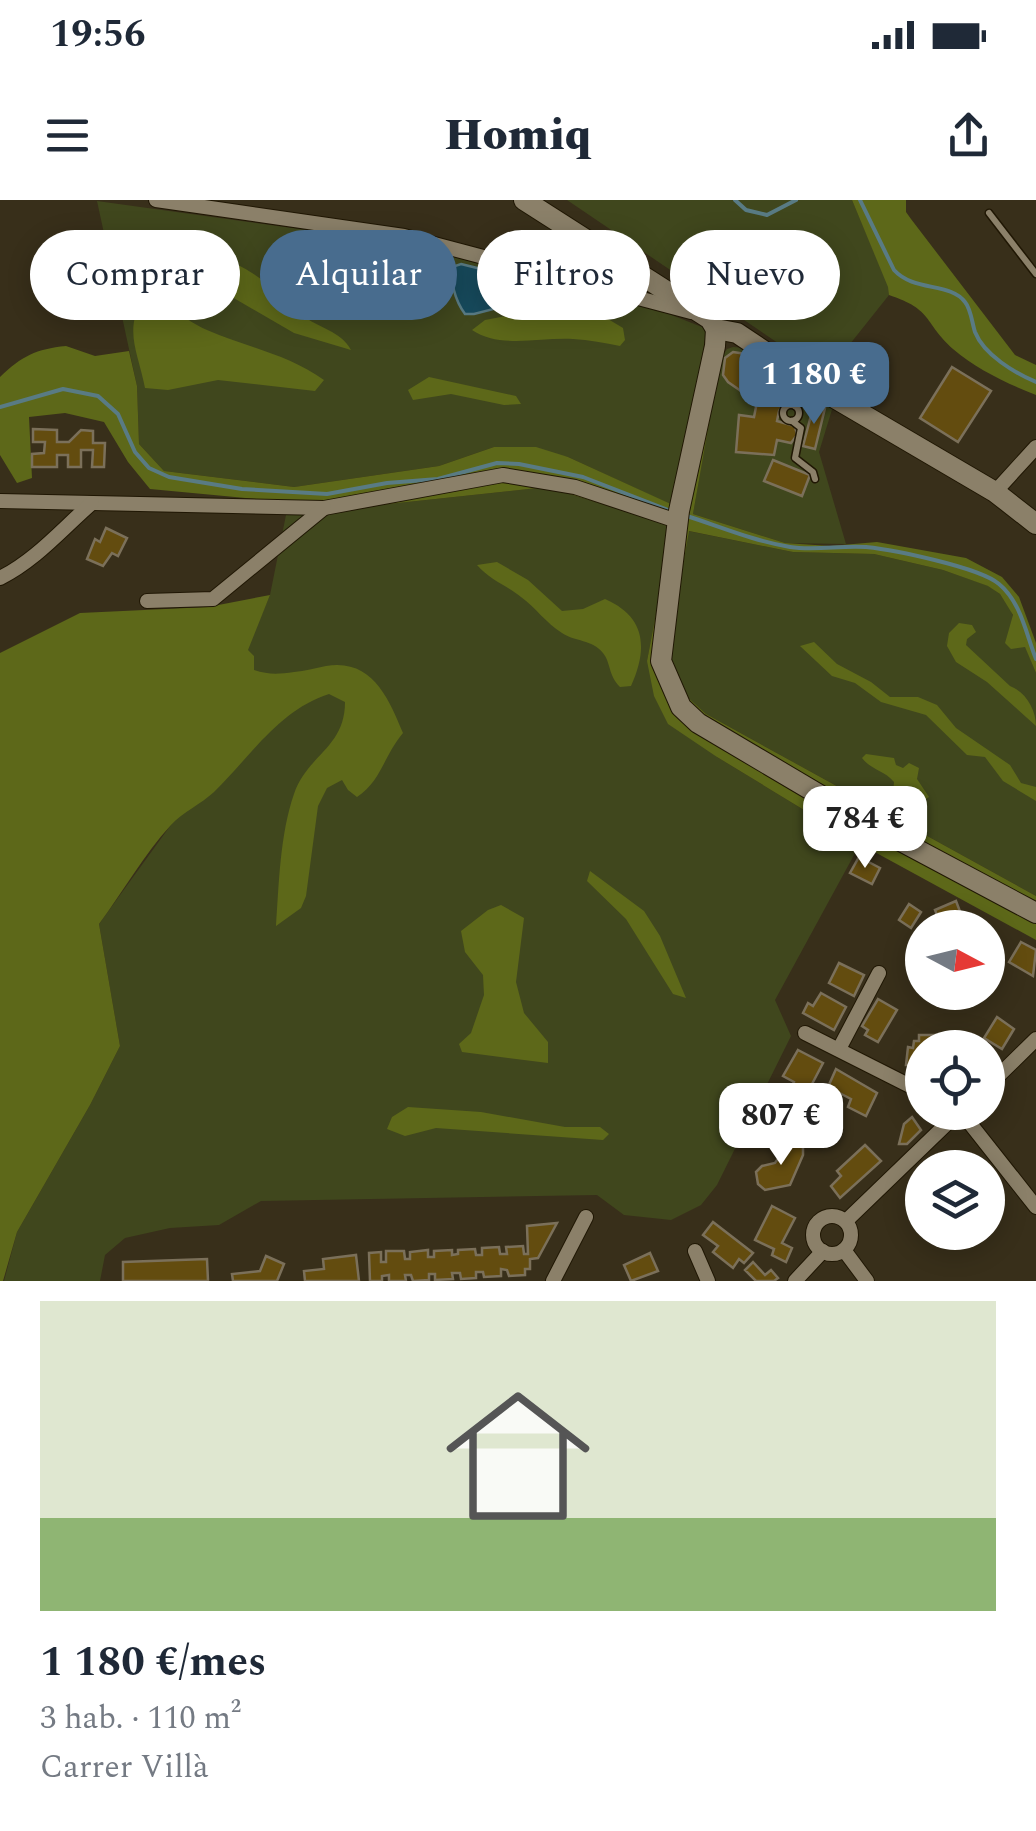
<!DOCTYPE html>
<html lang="es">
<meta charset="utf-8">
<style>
:root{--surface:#fff;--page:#f6f6f7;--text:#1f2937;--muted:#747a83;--accent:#486c8e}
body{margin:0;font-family:Spectral,serif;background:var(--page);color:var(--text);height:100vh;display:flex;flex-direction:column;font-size:38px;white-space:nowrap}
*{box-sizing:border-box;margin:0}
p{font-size:32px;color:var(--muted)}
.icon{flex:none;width:55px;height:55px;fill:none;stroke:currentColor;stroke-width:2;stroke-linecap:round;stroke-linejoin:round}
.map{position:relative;height:1081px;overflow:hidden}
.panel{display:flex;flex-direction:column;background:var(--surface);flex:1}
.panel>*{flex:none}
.banner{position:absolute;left:30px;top:30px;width:978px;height:90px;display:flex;gap:20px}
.needle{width:65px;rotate:97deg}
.controls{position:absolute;left:905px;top:710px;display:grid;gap:20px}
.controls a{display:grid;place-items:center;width:100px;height:100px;border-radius:50%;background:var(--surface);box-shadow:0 5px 25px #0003;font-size:50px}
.price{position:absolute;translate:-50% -85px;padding:0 22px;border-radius:20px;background:#fff;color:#222;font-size:32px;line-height:65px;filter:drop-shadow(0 2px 5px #0008)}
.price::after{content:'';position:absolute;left:50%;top:60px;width:30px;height:22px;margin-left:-15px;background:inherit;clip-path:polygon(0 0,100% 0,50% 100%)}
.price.on{background:var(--accent);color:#fff}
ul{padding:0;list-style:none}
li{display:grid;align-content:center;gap:20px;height:530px;padding:0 40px}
li span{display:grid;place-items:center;height:310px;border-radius:0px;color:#555}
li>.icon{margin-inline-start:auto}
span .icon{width:180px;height:180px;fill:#fffc;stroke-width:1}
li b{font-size:42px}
.pill{padding:0 35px;border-radius:45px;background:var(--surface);box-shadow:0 5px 25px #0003;font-size:35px;line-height:90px}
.pill.on{background:var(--accent);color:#fff}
.status{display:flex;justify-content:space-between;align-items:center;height:70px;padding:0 50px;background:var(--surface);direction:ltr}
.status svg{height:28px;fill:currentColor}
header{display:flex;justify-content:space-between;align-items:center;height:130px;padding:0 40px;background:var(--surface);font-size:45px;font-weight:800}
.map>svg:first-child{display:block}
.green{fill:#40471d}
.forest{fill:#5d6819}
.water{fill:#174a5c;stroke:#597b84;stroke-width:2.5}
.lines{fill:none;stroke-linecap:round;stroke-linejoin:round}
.stream{stroke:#597b84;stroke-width:4}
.building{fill:#634c0f;stroke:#7b705a;stroke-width:2.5}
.lane-casing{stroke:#201704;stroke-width:9}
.street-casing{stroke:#201704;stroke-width:16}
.secondary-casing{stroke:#201704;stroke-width:22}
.lane{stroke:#8b8069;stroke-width:6}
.street{stroke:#8b8069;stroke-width:14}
.secondary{stroke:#8b8069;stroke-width:20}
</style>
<div class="status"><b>19:56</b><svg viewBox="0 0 49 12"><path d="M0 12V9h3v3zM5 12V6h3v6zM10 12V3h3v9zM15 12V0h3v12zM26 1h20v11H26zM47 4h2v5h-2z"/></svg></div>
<header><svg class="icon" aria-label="menu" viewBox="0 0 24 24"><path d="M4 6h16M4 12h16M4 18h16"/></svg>Homiq<svg class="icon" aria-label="share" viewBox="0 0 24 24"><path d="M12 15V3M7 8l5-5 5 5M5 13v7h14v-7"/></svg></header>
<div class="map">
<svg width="1036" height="1081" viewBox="0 0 1036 1081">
<rect width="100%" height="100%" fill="#382f1a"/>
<g class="green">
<path d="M567,0h285l37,87v8l-39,49 -10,41z"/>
<path d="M97,1l304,42 268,71 38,15 -33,177 -106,-49 -74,-10 -55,19 -145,21 -130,-16 -25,-27 -2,-58z"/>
<path d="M733,147l12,1 89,55 -15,49 27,92 -61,-1 -92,-29 27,-154 7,-11z"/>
<path d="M547,287l121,38 -11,85 -10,51 70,96 143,87 -85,156 16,36 -74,149 -16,20 -30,15 -47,-5 -27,-20 -336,6 -42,24 -49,3 -45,10 -20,17 -5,26h-96l13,-49 73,-127 30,-59 -21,-122 74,-102 97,-227 16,-80z"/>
<path d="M688,331l105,21 81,2 69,16 46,16 11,8 11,17 25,62v223l-330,-182 -21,-18 -18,-42z"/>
</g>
<g class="forest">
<path d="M852,0h54v12l5,7 104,136 21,10v30c-28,-11 -60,-26 -83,-46 -30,-27 -19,-39 -64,-54l-1,-8z"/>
<path d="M160,41c41,4 81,21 113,47 10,8 19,19 29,27 16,13 39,16 49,35l-57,-17 -93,-54 -44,-6 -7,-11 2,-16z"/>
<path d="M146,93c23,8 37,27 61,37 39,17 81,24 117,50l-9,11 -97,-11 -50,10 -23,-2c-7,-37 -23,-59 1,-95z"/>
<path d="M560,106l48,13 15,9 2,12 -5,6c-15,-3 -31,-6 -47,-7 -32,-2 -74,10 -101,-9l13,-10z"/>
<path d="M66,146l29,10 34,-5 8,35 2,58 25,27 130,16 145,-21 55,-19h42l32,10 105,48 18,-92 19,5 -17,96 92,29 45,3 47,-4 89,16 36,19 17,20 17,46v30l-11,-26 -14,2 -6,-6 8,-28 -13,-21 -12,-8 -45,-16 -69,-16 -81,-2 -104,-21 -22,123 18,41 21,19 330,182v44l-176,-96 -143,-87 -49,-33 -14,-28 -7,-35 10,-52 10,-85 -120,-37 -261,28 1,-13 -137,-13 -22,-27 -24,-40 -39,-9 -36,4 3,61 -15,5 -17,-28v-78c22,-21 36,-28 66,-31z"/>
<path d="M429,177l87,19 5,8 -17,1 -53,-11 -38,6 -5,-10z"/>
<path d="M497,362l31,18 34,31 21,-2 22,-10c41,18 43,49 26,87l-11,1c-12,-12 -9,-24 -17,-34 -11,-14 -28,-11 -41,-20 -16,-10 -26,-25 -41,-36 -15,-12 -31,-17 -44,-32z"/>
<path d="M270,395l-22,55 6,6v14c15,5 25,4 40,2 11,-1 21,-4 32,-6 46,-8 63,33 77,67 -20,24 -21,47 -46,64l-9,-7 -6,-10 -15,8 -9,18 -12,90 -5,12 -25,18c3,-42 4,-92 18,-132 13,-39 51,-46 51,-92l-16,-8c-50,16 -79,63 -115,98 -13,12 -31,20 -43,33 -27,29 -48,67 -72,99l21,122 -30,59 -73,127 -14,49h-3v-628l80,-40 128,-6z"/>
<path d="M959,423l13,2 4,7 -9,7 -1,6 44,41c16,6 26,24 26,40l-49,-44 -31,-20 -9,-16 2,-13z"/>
<path d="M814,442l23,22 34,18 19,15h28l19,8 19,23 54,37 11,18 15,4v14l-33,-20 -18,-24 -18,-2 -41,-40 -45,-13 -26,-19 -23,-7 -32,-30z"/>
<path d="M866,554l28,4 2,7 7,3 6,-5 10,5 -2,11 12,18 -13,8 -8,11 -16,-11 2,-23c-10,-12 -23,-12 -32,-24z"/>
<path d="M590,671l54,40 16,25 26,62 -13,-4 -47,-75 -39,-38z"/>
<path d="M501,705l23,13 -8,64 8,31 24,29v21l-86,-11 -3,-8 12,-11 13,-38 -1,-20 -18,-23 -4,-21 27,-21z"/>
<path d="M408,907l73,5 84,15h35l9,7 -6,6 -167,-12 -31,8 -18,-7 5,-12z"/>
</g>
<path class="water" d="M461,64l85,21 6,4 -4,6 -74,19h-9c-9,-12 -17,-35 -10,-48z"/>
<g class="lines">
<g class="stream">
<path d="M735,0l11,10 21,5 29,-15"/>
<path d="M860,0l34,70c20,22 56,12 71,32 6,7 7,21 10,30 9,23 40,41 61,50"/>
<path d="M0,207l63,-18 35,7 20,18 17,38 14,16 20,9 73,12 85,5 60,-11 51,-4 59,-16 22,1 64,13 90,35"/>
<path d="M687,316c34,11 67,25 103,31 26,4 51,-2 76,0 28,3 113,20 133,37 22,18 27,50 37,75"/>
</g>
</g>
<g class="building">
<path d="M733,152l13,2 50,32 -17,25 -2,10 18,5 2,9 -6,8 -14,-3 -3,15 -38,-3 3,-37 15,2 3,-15 -29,-20 -5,-7 2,-17z"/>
<path d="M952,167l39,24 -33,51 -38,-24z"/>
<path d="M814,204l11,4 -10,41 -12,-3z"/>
<path d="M33,229l24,1v12h12l12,-12 12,1v12h12l-1,24h-12l1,-17h-12v17h-13v-12h-11v12h-25v-13l12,-1 1,-11h-12z"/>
<path d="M773,260l37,15 -8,21 -38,-15z"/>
<path d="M106,328l21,10 -9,18 -6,-3 -9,13 -16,-7 8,-20 5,3z"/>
<path d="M859,657l21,11 -8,16 -22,-11z"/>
<path d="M956,701l8,21 -22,6 -7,-18z"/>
<path d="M909,704l12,8 -10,16 -12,-8z"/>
<path d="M1021,742l15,8 -3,26 -24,-14z"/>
<path d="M839,763l25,12 -10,21 -25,-13z"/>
<path d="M821,793l25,14 -12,23 -31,-17 5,-10 5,3z"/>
<path d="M878,799l19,11 -19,32 -13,-7 3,-5 -6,-4z"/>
<path d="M997,817l17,12 -12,20 -18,-11z"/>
<path d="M919,835h18v13h-15v26l-2,-9h-14l2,-18 5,1 1,-7h5z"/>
<path d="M798,850l25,13 -22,42 -14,-6 7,-17 -11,-6z"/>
<path d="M836,869l41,24 -11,23 -18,-9 3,-8 -23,-12z"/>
<path d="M912,917l9,13 -14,14h-8l5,-20z"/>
<path d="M796,942l7,4v9l-13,30 -25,5 -7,-6 -2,-12 6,-6 13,-3 13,-19z"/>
<path d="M865,945l16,16 -41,37 -9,-12 10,-10 -4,-5z"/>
<path d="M772,1006l23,12 -13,25 10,5 -6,14 -14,-7 2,-6 -19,-9z"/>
<path d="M713,1022l40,31 -9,10 -5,-4 -6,9 -20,-16 5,-6 -15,-11z"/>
<path d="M557,1023l-19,35 -8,1v10h-5v6l-16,1 -2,-6 -6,-1v7l-17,1 -1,-5h-7v6l-15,1 -1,-6h-8l1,6 -18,1v-6h-6v6l-16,1 -2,-6h-6l1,6h-17v-6l-7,1v5h-12l-1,-28 12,-1v10h5v-11h18l1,8h5v-7l18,-2v7h6v-6l18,-1v5l6,-1v-4l17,-1 1,6h6v-7l17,-1 1,7h7l-1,-7 17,-1 1,8h4l-1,-28z"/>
<path d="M650,1053l8,18 -27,10 -7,-16z"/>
<path d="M356,1055l3,26h-54l-1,-10 20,-2 -1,-10z"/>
<path d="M266,1056l18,8 -7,17h-44l-1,-7 28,-3z"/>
<path d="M207,1059l1,22h-85v-19z"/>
<path d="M753,1062l12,13 6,-5 7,8 -4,3h-18l-11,-11z"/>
</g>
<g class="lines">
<g class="lane-casing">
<g id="lane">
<path d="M989,13l47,61"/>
<circle cx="791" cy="213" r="8"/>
<path d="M795,206l11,-21"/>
<path d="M792,221l9,7 -6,30 18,14 2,7"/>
</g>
</g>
<g class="street-casing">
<g id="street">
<path d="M156,0l248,36 287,76"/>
<path d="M995,292l41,-45"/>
<path d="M0,301l324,7 179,-33 72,12 102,34"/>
<path d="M0,378c36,-18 62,-49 92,-75"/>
<path d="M147,401l66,-2 111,-91"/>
<path d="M805,833l117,59"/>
<path d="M839,849l40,-76"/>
<path d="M988,886l48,-47"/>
<path d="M961,912l75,95"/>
<circle cx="832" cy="1035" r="19"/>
<path d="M846,1021l113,-109"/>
<path d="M844,1050l23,31"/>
<path d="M695,1051l13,30"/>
<path d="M553,1081l33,-64"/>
<path d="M795,1081l28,-30"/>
</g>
</g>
<g class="secondary-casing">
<g id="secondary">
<path d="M524,0l186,119 6,10 21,4 96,64 162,95 41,32"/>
<path d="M716,129l-1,17 -36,165 -18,150 20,46 17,16 169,100 169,90"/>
</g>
</g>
<use href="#lane" class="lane"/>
<use href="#street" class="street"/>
<use href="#secondary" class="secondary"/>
</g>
</svg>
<div class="controls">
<a><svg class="needle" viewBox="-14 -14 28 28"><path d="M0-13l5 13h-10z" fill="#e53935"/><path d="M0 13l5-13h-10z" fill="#747a83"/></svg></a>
<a><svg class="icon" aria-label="locate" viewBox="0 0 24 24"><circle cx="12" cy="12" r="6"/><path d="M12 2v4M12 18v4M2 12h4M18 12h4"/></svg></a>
<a><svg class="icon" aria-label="layers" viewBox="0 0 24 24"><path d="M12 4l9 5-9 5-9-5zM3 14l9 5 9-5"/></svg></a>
</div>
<b class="price on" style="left:814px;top:227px">1 180 €</b>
<b class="price" style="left:865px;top:671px">784 €</b>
<b class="price" style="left:781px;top:968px">807 €</b>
<div class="banner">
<a class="pill">Comprar</a>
<a class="pill on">Alquilar</a>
<a class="pill">Filtros</a>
<a class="pill">Nuevo</a>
</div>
</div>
<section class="panel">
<ul>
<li><span style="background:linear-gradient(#dfe7d0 70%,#8fb573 0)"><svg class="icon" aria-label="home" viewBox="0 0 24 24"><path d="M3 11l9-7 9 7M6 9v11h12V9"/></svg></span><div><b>1 180 €/mes</b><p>3 hab. · 110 m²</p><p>Carrer Villà</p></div></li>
</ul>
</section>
